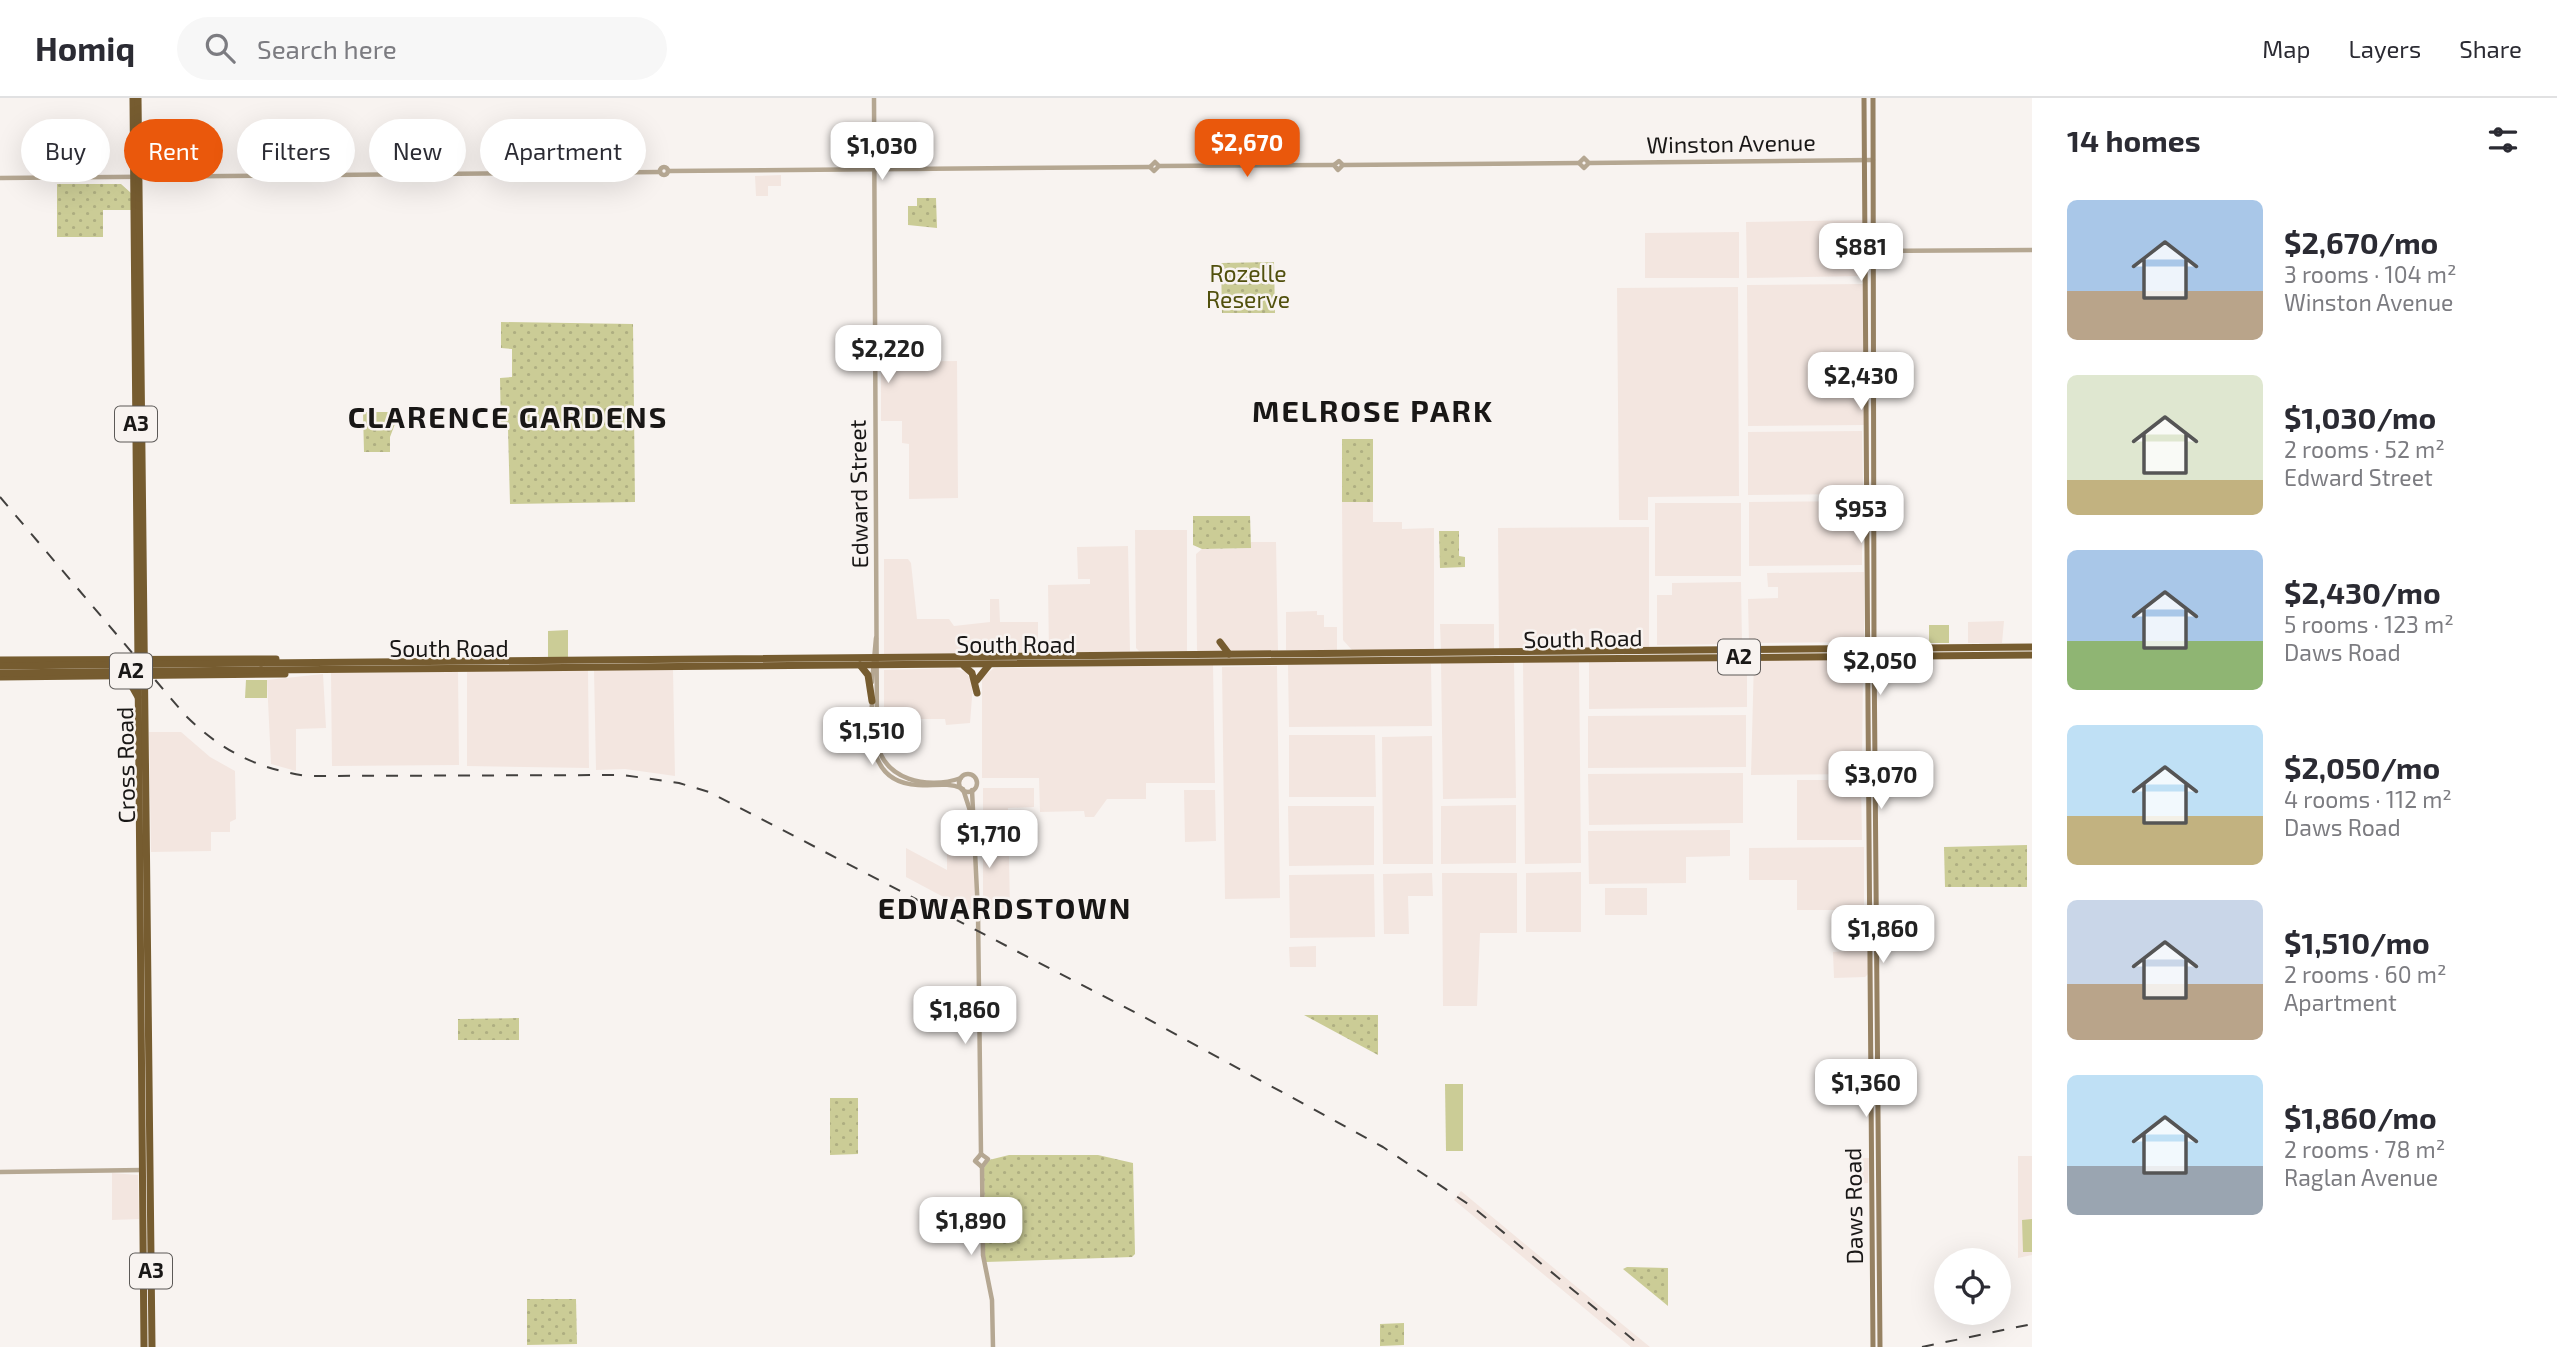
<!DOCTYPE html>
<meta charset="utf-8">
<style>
:root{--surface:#fff;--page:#f7f7f7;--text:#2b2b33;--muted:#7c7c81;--line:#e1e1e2;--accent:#ea580c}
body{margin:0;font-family:"Exo 2",sans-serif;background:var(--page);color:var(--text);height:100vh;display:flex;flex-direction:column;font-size:26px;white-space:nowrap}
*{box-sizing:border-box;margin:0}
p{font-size:23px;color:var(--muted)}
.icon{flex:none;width:38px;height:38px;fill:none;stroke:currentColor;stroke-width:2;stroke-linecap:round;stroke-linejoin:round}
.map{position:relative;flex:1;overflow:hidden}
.panel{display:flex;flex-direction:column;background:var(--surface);width:525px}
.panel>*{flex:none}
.top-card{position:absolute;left:21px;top:21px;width:665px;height:63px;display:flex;gap:14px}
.tools{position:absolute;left:1934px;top:1150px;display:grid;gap:14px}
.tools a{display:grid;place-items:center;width:77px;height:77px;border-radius:50%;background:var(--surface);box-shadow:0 7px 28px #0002;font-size:35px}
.price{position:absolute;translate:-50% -60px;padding:0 16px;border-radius:14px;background:#fff;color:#222;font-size:23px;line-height:46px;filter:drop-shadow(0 2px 4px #0008)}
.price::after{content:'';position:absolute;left:50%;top:42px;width:21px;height:16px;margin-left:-10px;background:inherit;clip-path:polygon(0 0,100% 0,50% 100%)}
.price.selected{background:var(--accent);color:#fff}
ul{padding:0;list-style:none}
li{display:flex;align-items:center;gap:21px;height:175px;padding:0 35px}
li span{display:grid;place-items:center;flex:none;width:196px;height:140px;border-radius:10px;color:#555}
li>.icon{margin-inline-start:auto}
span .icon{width:84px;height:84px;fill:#fffc;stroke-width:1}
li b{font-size:30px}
h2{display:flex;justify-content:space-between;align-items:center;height:84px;padding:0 35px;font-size:30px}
.chip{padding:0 24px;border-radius:32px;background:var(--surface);box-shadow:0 7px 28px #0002;font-size:24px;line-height:63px}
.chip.selected{background:var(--accent);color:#fff}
header{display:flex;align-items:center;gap:42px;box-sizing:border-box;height:98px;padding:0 35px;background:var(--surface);border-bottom:2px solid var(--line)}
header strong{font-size:33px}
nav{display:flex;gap:38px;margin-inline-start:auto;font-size:24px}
.search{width:490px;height:63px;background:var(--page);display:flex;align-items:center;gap:18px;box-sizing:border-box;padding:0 24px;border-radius:38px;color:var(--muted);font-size:26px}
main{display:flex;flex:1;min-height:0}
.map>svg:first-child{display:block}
.built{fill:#f3e6e0}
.grass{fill:#cbcc96}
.park{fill:url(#park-dots)}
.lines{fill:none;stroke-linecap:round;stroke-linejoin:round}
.tertiary{stroke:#b5a792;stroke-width:4.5}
.secondary{stroke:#968162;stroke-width:5}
.trunk{stroke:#765c30;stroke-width:7}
.rail{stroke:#42403e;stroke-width:2;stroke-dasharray:12 12;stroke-linecap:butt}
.trunk-bridge{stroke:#765c30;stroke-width:7}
.labels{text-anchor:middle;stroke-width:5;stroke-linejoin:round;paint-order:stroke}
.shield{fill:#f8f3f0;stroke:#5c5957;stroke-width:2}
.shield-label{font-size:21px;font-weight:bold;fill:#191716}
.street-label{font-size:23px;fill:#191716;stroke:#f8f3f0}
.park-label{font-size:23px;fill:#51500d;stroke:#f8f3f0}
.district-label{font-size:30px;font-weight:bold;letter-spacing:2px;fill:#191716;stroke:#f8f3f0}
</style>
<header>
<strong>Homiq</strong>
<div class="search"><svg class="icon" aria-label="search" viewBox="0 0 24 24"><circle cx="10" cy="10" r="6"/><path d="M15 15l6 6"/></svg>Search here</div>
<nav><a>Map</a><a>Layers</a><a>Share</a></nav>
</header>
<main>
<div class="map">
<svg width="2032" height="1249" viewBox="0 0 2032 1249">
<defs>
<pattern id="park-dots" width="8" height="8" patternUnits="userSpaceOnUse" patternTransform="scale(1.75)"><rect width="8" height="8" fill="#cbcc96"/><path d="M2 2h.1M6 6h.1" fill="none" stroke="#aeae81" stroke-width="1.8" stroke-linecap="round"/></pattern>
</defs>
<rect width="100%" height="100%" fill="#f8f3f0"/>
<g class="built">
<path d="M781,77v11h-13v10h-12l-1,-20z"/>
<path d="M1863,122l1,56 -117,2 -1,-56z"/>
<path d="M1739,134v46h-94v-45z"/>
<path d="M1863,186l1,141 -116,1 -1,-141z"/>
<path d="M1738,189l1,209 -91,1v23h-29l-2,-232z"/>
<path d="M957,263l1,137 -49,1v-55l-7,-1v-22h-21v-59z"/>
<path d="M1862,333l1,63 -115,1v-63z"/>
<path d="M1862,403v64l-113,1v-64z"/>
<path d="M1342,404h31v20h29v7l32,-1v122h-82l-9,-10z"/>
<rect x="1655" y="405" width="86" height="73"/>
<path d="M1649,429v121l-150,1 -1,-121z"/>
<path d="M1135,432h52v121h-48l-3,-3z"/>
<path d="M1251,444h25l2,109 -81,1 -1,-98 6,-5 48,-1z"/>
<path d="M1128,448l2,106 -81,1 -1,-68 42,-1v-5h-12l-1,-32z"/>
<path d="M884,461h24l3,4 6,56h32l5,7 36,-4v-23h9l1,23h38v30l-154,2z"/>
<path d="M1864,474v70l-115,1 -1,-44 30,-1v-11h-10l-1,-14z"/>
<path d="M1741,484l1,62 -85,1v-50h15v-12z"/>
<path d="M1317,513v4h7v12h13v23h-51v-38z"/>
<path d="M2004,523l-2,22h-34v-21z"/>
<path d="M1440,526h54v25l-53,1z"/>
<path d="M1859,560l4,6 -1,110 -111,1 3,-116z"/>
<path d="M1747,562v47l-158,2v-48z"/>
<path d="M1514,564l2,136 -73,1 -2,-136z"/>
<path d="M1523,564h56l2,201 -56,1z"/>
<path d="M1431,566l1,62 -143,1 -1,-62z"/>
<path d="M1213,567l2,118h-69v16h-39l-13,18h-9l-1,-6 -44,1 -1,-34h-57v-100l12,-10z"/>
<path d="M1277,568l3,232 -55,1 -3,-232z"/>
<path d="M955,570l11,4 7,12 -3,39 -24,2 -1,-6h-56l-5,-9v-40z"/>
<path d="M673,571l2,107 -50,-7 -29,1 -2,-100z"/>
<path d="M588,572l1,98 -122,-2v-95z"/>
<path d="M458,574l1,93 -127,1 -1,-93z"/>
<path d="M323,576l3,54 -30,1v42l-25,-7 -4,-84z"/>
<path d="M1746,617v52l-158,1v-52z"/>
<path d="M149,634h32l29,25 25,14 1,48 -6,3v10h-19v19l-60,1z"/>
<path d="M1289,637h86l1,62h-87z"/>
<path d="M1432,638l1,128h-50l-1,-127z"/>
<path d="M1743,675v50l-154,2 -1,-51z"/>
<path d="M1797,682h64l1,60h-65z"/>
<path d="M983,690h51v19l-26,1 2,101 -27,1z"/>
<path d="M1184,692h31l1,51 -31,1z"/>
<path d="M1516,707v58l-75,1v-58z"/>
<path d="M1288,708h86v59l-85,1z"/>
<path d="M1730,732v26l-44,1v26l-97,1 -1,-53z"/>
<path d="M947,736h27l1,75h-9l-60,-32v-29l41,22z"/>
<path d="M1864,749v63h-67v-30h-48v-32z"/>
<path d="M1581,774v60h-55v-59z"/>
<path d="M1432,775l1,23h-25l1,38h-25l-1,-60z"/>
<path d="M1442,775h75v60h-37l-3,73h-34z"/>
<path d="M1374,776l1,63 -85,1 -1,-63z"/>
<rect x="1605" y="790" width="42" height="27"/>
<path d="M1845,818l22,2 1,56 -3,3 -31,1 -1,-26 12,-1z"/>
<path d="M1316,848v21h-26l-1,-20z"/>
<path d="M2018,1058h14v99l-14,3z"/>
<path d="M1852,1060h17l-1,25 -16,1z"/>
<path d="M112,1075l26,2 1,44 -27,1z"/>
<path d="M1461,1093l117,97 72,59h-19l-177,-147z"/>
</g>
<g class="grass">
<rect x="1929" y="527" width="20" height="18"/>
<path d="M568,532v28h-20v-27z"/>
<path d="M267,582v18h-22l1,-18z"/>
<path d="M1445,986h18v67h-17z"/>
<path d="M2032,1121v33h-9l-1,-32z"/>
</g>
<g class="park">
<path d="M57,86h64l10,9v17h-28v27h-46z"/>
<path d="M917,100h19l1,30 -29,-3v-19h9z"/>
<path d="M1274,164l1,51h-53l-1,-50z"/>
<path d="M501,224l132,2 2,178 -125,2 -2,-75 -7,-1 -1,-50 12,-1v-28l-11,-1z"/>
<path d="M363,314h33l2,4 -8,21v15h-26z"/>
<rect x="1342" y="341" width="31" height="63"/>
<path d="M1193,418h57l1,32 -49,1 -9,-4z"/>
<path d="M1439,433h20v25l6,1v10l-25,1z"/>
<path d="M2027,747v42h-82l-1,-40z"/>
<path d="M1304,917h74v40z"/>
<path d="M519,920v22h-61v-21z"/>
<path d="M830,1000h28v56l-28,1z"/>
<path d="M1009,1057h89l35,8 2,91 -3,3 -147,5 -1,-94 5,-8z"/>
<path d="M1627,1169l41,1v38l-45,-37z"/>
<path d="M527,1201h49l1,45 -50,1z"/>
<path d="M1404,1225v22l-24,1v-22z"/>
</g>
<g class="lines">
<g class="tertiary">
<path d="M874,0l3,643c6,39 50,49 84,37"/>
<path d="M1589,65l-5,5 -5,-5 5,-5 5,5 284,-3"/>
<path d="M1343,67l-5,5 -4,-5 5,-4 4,4 236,-2"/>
<path d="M1159,68l-5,5 -4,-4 5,-5 4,4 175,-1"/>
<circle cx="664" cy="73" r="4"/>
<path d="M668,73l482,-4"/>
<path d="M0,80l660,-6"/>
<path d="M1866,153l166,-1"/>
<path d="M872,584l4,-44"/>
<path d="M872,603c-2,37 -2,82 46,84 14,1 30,-3 43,3"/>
<circle cx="968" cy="685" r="9"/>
<path d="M963,691l11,34"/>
<path d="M972,692l6,123 3,241"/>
<path d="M981,1056l-6,7 7,6"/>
<path d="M981,1056l7,5 -6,8"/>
<path d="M982,1069l1,88 9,45 1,47"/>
<path d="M0,1074l143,-2"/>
</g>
<g class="secondary">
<path d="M1864,0c3,416 5,833 9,1249"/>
<path d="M1873,0l1,550 6,699"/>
</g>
<g class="trunk">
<path d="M133,0l11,1249"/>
<path d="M138,0l14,1249"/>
<path d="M1220,544l9,12"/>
<path d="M0,562l276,-1"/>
<path d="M261,565l1771,-16"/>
<path d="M860,567l8,10 4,26"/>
<path d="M964,568l8,7 5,20"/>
<path d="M261,572l1771,-15"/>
<path d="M0,579l285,-3"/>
<path d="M121,580l9,5 8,14"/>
<path d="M977,582l12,-15"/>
</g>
<g class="rail">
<path d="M0,399l185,218c35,35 72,54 122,61l316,-1 56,8 30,9 433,224 241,131 91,61 168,139"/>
<path d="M1922,1249l110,-23"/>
</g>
<g class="trunk-bridge">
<path d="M0,568l261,-3"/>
<path d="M0,575l261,-3"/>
</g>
</g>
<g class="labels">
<g class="shield">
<rect x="115" y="308.5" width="42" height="35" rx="5"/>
<rect x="1718" y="541.5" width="42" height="35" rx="5"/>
<rect x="110" y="555.5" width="42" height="35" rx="5"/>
<rect x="130" y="1155.5" width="42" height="35" rx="5"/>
</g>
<g class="shield-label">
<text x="136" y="333">A3</text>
<text x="1739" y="566">A2</text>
<text x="131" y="580">A2</text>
<text x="151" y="1180">A3</text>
</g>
<g class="street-label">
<text transform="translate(1731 46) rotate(-1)" y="8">Winston Avenue</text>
<text transform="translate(859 396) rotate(-91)" y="8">Edward Street</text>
<text transform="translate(1583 541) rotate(-1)" y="8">South Road</text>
<text x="1016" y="555">South Road</text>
<text x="449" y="559">South Road</text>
<text transform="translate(126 667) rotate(-91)" y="8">Cross Road</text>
<text transform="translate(1854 1108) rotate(-91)" y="8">Daws Road</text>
</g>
<g class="park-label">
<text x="1248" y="184">Rozelle<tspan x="1248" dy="26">Reserve</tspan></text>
</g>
<g class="district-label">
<text x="1373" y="324">MELROSE PARK</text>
<text x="508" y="330">CLARENCE GARDENS</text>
<text x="1005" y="821">EDWARDSTOWN</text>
</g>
</g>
</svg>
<div class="tools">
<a><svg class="icon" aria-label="locate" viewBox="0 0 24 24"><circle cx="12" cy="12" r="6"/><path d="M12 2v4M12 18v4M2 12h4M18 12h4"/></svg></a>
</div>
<b class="price selected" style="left:1247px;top:81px">$2,670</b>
<b class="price" style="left:882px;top:84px">$1,030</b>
<b class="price" style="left:1861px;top:185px">$881</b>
<b class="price" style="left:888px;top:287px">$2,220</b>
<b class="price" style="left:1861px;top:314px">$2,430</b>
<b class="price" style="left:1861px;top:447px">$953</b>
<b class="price" style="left:1880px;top:599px">$2,050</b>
<b class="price" style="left:872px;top:669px">$1,510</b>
<b class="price" style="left:1881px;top:713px">$3,070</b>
<b class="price" style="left:989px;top:772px">$1,710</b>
<b class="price" style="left:1883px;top:867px">$1,860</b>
<b class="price" style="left:965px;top:948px">$1,860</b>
<b class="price" style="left:1866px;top:1021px">$1,360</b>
<b class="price" style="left:971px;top:1159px">$1,890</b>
<div class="top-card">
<a class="chip">Buy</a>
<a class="chip selected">Rent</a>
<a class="chip">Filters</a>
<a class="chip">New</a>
<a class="chip">Apartment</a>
</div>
</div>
<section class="panel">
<h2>14 homes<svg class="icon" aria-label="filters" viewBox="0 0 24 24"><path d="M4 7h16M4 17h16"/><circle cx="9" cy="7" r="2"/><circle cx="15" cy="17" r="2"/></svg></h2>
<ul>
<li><span style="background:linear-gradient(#a9c7e8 65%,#b9a48a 0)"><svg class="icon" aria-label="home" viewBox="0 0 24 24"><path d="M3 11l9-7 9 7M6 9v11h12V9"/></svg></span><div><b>$2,670/mo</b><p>3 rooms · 104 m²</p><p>Winston Avenue</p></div></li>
<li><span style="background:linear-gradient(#dfe7d0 75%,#c2b280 0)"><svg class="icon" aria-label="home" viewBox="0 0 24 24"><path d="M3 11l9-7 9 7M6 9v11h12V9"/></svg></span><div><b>$1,030/mo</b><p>2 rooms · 52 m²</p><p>Edward Street</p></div></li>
<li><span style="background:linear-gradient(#a9c7e8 65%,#8fb573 0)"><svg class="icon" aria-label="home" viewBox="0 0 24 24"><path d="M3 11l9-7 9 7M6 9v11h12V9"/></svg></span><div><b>$2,430/mo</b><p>5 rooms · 123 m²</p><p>Daws Road</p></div></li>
<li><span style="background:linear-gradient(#bfe0f5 65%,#c2b280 0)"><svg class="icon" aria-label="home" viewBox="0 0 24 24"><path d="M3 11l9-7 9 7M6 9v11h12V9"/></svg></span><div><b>$2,050/mo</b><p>4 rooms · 112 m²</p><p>Daws Road</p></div></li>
<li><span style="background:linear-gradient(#c9d6e8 60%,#b9a48a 0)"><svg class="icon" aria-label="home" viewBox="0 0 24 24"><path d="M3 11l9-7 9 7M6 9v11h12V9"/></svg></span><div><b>$1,510/mo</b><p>2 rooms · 60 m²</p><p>Apartment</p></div></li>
<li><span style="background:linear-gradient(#bfe0f5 65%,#9aa5b1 0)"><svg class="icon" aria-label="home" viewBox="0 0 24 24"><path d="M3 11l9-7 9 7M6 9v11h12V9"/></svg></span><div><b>$1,860/mo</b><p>2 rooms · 78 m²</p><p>Raglan Avenue</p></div></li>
</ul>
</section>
</main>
